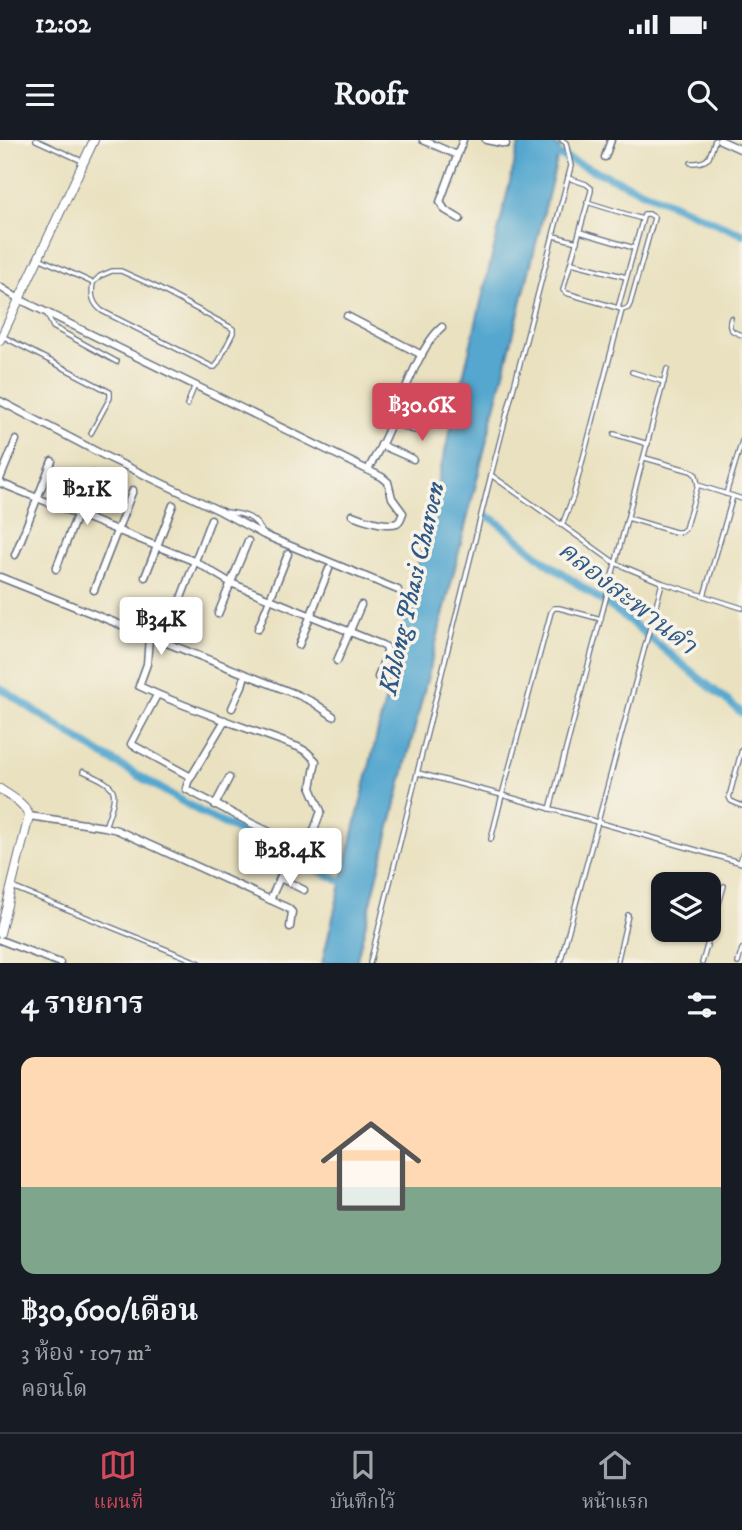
<!DOCTYPE html>
<html lang="th">
<meta charset="utf-8">
<style>
:root{--surface:#171b24;--page:#242831;--text:#f1f3f6;--muted:#9ea1a6;--line:#363941;--accent:#d1495b}
body{margin:0;font-family:"IM FELL DW Pica","Noto Serif Thai",serif;background:var(--page);color:var(--text);height:100vh;display:flex;flex-direction:column;font-size:26px;white-space:nowrap}
*{box-sizing:border-box;margin:0}
p{font-size:23px;color:var(--muted)}
.icon{flex:none;width:38px;height:38px;fill:none;stroke:currentColor;stroke-width:2;stroke-linecap:round;stroke-linejoin:round}
.map{position:relative;height:823px;overflow:hidden}
.sheet{display:flex;flex-direction:column;background:var(--surface);flex:1}
.sheet>*{flex:none}
.controls{position:absolute;left:651px;top:732px;display:grid;gap:14px}
.controls a{display:grid;place-items:center;width:70px;height:70px;border-radius:14px;background:var(--surface);box-shadow:0 2px 5px #0004;font-size:35px}
.price{position:absolute;translate:-50% -60px;padding:0 16px;border-radius:7px;background:#fff;color:#222;font-size:23px;line-height:46px;filter:drop-shadow(0 2px 4px #0008)}
.price::after{content:'';position:absolute;left:50%;top:42px;width:21px;height:16px;margin-left:-10px;background:inherit;clip-path:polygon(0 0,100% 0,50% 100%)}
.price.current{background:var(--accent);color:#fff}
ul{padding:0;list-style:none}
li{display:grid;align-content:center;gap:14px;height:371px;padding:0 21px}
li span{display:grid;place-items:center;height:217px;border-radius:14px;color:#555}
li>.icon{margin-inline-start:auto}
span .icon{width:126px;height:126px;fill:#fffc;stroke-width:1}
li b{font-size:30px}
h2{display:flex;justify-content:space-between;align-items:center;height:84px;padding:0 21px;font-size:30px}
.status{display:flex;justify-content:space-between;align-items:center;height:49px;padding:0 35px;background:var(--surface);direction:ltr}
.status svg{height:19px;fill:currentColor}
header{display:flex;justify-content:space-between;align-items:center;height:91px;padding:0 21px;background:var(--surface);font-size:32px;font-weight:700}
.tab-bar{display:flex;justify-content:space-around;align-items:center;height:98px;border-top:2px solid var(--line);background:var(--surface);font-size:19px;color:var(--muted)}
.tab-bar a{display:grid;justify-items:center;gap:4px}
.tab-bar .current{color:var(--accent)}
.map>svg:first-child{display:block}
.water{fill:#54a7cf;stroke:#386b96;stroke-width:2}
.lines{fill:none;stroke-linecap:round;stroke-linejoin:round}
.canal{stroke:#54a7cf;stroke-width:8}
.service-casing{stroke:#636d80;stroke-width:6}
.minor-casing{stroke:#636d80;stroke-width:9}
.tertiary-casing{stroke:#636d80;stroke-width:10}
.service{stroke:#fff;stroke-width:3.5}
.minor{stroke:#fff;stroke-width:6}
.tertiary{stroke:#fff;stroke-width:8}
.labels{text-anchor:middle;stroke-width:7;stroke-linejoin:round;paint-order:stroke}
.water-label{font-size:26px;font-style:italic;fill:#2f5986;stroke:#f7f3e8}
</style>
<div class="status"><b>12:02</b><svg viewBox="0 0 49 12"><path d="M0 12V9h3v3zM5 12V6h3v6zM10 12V3h3v9zM15 12V0h3v12zM26 1h20v11H26zM47 4h2v5h-2z"/></svg></div>
<header><svg class="icon" aria-label="menu" viewBox="0 0 24 24"><path d="M4 6h16M4 12h16M4 18h16"/></svg>Roofr<svg class="icon" aria-label="search" viewBox="0 0 24 24"><circle cx="10" cy="10" r="6"/><path d="M15 15l6 6"/></svg></header>
<div class="map">
<svg width="742" height="823" viewBox="0 0 742 823">
<rect width="100%" height="100%" fill="#f7f3e8"/>
<filter id="ink" filterUnits="userSpaceOnUse"><feTurbulence type="fractalNoise" baseFrequency=".0143" numOctaves="2"/><feDisplacementMap in="SourceGraphic" scale="14" xChannelSelector="R" yChannelSelector="G"/><feConvolveMatrix kernelMatrix="1 2 1 2 8 2 1 2 1" color-interpolation-filters="sRGB"/></filter>
<filter id="wash" filterUnits="userSpaceOnUse"><feTurbulence type="fractalNoise" baseFrequency=".00686" numOctaves="4" result="noise"/><feDisplacementMap in="SourceGraphic" scale="28" xChannelSelector="R" yChannelSelector="G"/><feGaussianBlur stdDeviation="1.57" result="paint"/><feColorMatrix in="noise" values="0 0 0 0 0 0 0 0 0 0 0 0 0 0 0 0 0 1.4 0 .05"/><feComposite in="paint" operator="in"/></filter>
<g filter="url(#wash)">
<rect width="100%" height="100%" fill="#e9e1bf"/>
<path class="water" d="M520,0h30l10,8 -204,815h-34z"/>
<g class="lines">
<g class="canal">
<path d="M549,11l193,83"/>
<path d="M487,376l8,4 51,42 75,52 121,99"/>
<path d="M0,548l101,66 105,61 145,71"/>
</g>
</g>
</g>
<g filter="url(#ink)">
<g class="lines">
<g class="service-casing">
<g id="service">
<path d="M36,0l46,21"/>
<path d="M691,23c20,0 18,-6 24,-23"/>
<path d="M568,38l18,6 5,4v3l-28,99 3,3 52,15"/>
<path d="M587,62l55,17"/>
<path d="M580,92l54,16"/>
<path d="M554,96l23,6"/>
<path d="M39,118l54,25c-2,12 -1,20 9,28l111,56h2l3,-4 15,-30v-4l-3,-2 -76,-41 -33,-15h-9l-12,5 -7,7"/>
<path d="M572,123l54,14"/>
<path d="M622,170l-4,-2 26,-94h5l5,3v1l-24,86 -2,4 -6,2 -49,187 -11,28 53,38 48,20 79,25"/>
<path d="M47,174l6,13 64,35"/>
<path d="M731,178c-4,11 1,14 11,17"/>
<path d="M4,197l106,55v6l-19,35"/>
<path d="M632,232l32,10"/>
<path d="M187,265l8,-20"/>
<path d="M614,294l34,10"/>
<path d="M491,335l71,50"/>
<path d="M698,345l35,11"/>
<path d="M726,354l16,-53"/>
<path d="M226,372c19,2 29,4 38,23"/>
<path d="M628,378l47,14h6l4,-3 13,-44 -2,-10 -5,-4 -46,-13"/>
<path d="M704,456l29,-100 9,3"/>
<path d="M601,479l-42,-11h-5l-3,4 -49,183 240,68"/>
<path d="M742,609l-13,48 2,4 11,5"/>
<path d="M83,631c38,17 35,18 22,56"/>
<path d="M418,633l84,22 -11,44"/>
<path d="M550,669l117,-440"/>
<path d="M740,722l2,-7"/>
<path d="M12,747l188,76"/>
<path d="M370,823l121,-488 80,-309 -5,-23 -4,-3"/>
<path d="M560,823l102,-380"/>
<path d="M617,823l11,-48"/>
<path d="M702,823l22,-77"/>
<path d="M738,823l4,-14"/>
</g>
</g>
<g class="minor-casing">
<g id="minor">
<path d="M423,0l34,15"/>
<path d="M486,0l20,4"/>
<path d="M720,0l22,10"/>
<path d="M605,17l6,-17"/>
<path d="M460,79l-15,-9 -5,-8 23,-62"/>
<path d="M0,147l19,12 363,178 6,5 4,16 11,15c-2,4 -2,8 -6,10 -11,4 -35,-4 -45,-8"/>
<path d="M347,176l75,39"/>
<path d="M0,261l107,56 113,54 44,24 134,55"/>
<path d="M392,281c17,7 32,18 40,-5"/>
<path d="M381,305l32,14"/>
<path d="M368,330c6,-12 13,-23 18,-35 13,-28 33,-89 56,-108"/>
<path d="M0,339l16,-39"/>
<path d="M0,343l196,79 35,21 151,62 4,2 1,5 -9,25"/>
<path d="M15,415l37,-94"/>
<path d="M56,429l37,-95"/>
<path d="M0,437l298,118 15,7 20,14"/>
<path d="M145,437l28,-72"/>
<path d="M94,450l39,-100"/>
<path d="M181,458l30,-79"/>
<path d="M218,474l30,-73"/>
<path d="M258,489l30,-75"/>
<path d="M149,497l-2,27 -8,22c51,24 106,41 159,61l9,5 9,9 -5,27 10,23 -7,19 -9,16 -8,-1 -46,-22 -65,-34 2,-7 37,-62"/>
<path d="M299,505l30,-76"/>
<path d="M337,521l24,-56"/>
<path d="M157,555l-26,49 60,33"/>
<path d="M232,568l10,-22 3,-11"/>
<path d="M215,665l14,-27"/>
<path d="M29,676l76,11 12,3 171,78 4,4 -2,15"/>
<path d="M280,738l24,12"/>
<path d="M270,760l16,-35"/>
<path d="M0,800l60,23"/>
</g>
</g>
<g class="tertiary-casing">
<g id="tertiary">
<path d="M0,200l94,-200"/>
<path d="M0,649c11,8 25,14 29,27l-29,117"/>
</g>
</g>
<use href="#service" class="service"/>
<use href="#minor" class="minor"/>
<use href="#tertiary" class="tertiary"/>
</g>
</g>
<g class="labels">
<g class="water-label">
<text transform="translate(411 448) rotate(-77)" y="9">Khlong Phasi Charoen</text>
<text transform="translate(628 457) rotate(38)" y="9">คลองสะพานดำ</text>
</g>
</g>
</svg>
<div class="controls">
<a><svg class="icon" aria-label="layers" viewBox="0 0 24 24"><path d="M12 4l9 5-9 5-9-5zM3 14l9 5 9-5"/></svg></a>
</div>
<b class="price current" style="left:422px;top:303px">฿30.6K</b>
<b class="price" style="left:87px;top:387px">฿21K</b>
<b class="price" style="left:161px;top:517px">฿34K</b>
<b class="price" style="left:290px;top:748px">฿28.4K</b>
</div>
<section class="sheet">
<h2>4 รายการ<svg class="icon" aria-label="filters" viewBox="0 0 24 24"><path d="M4 7h16M4 17h16"/><circle cx="9" cy="7" r="2"/><circle cx="15" cy="17" r="2"/></svg></h2>
<ul>
<li><span style="background:linear-gradient(#ffd9b3 60%,#7fa58c 0)"><svg class="icon" aria-label="home" viewBox="0 0 24 24"><path d="M3 11l9-7 9 7M6 9v11h12V9"/></svg></span><div><b>฿30,600/เดือน</b><p>3 ห้อง · 107 m²</p><p>คอนโด</p></div></li>
</ul>
</section>
<nav class="tab-bar">
<a class="current"><svg class="icon" aria-label="map" viewBox="0 0 24 24"><path d="M3 6l6-2 6 2 6-2v14l-6 2-6-2-6 2zM9 4v14M15 6v14"/></svg>แผนที่</a>
<a><svg class="icon" aria-label="saved" viewBox="0 0 24 24"><path d="M7 4h10v16l-5-4-5 4z"/></svg>บันทึกไว้</a>
<a><svg class="icon" aria-label="home" viewBox="0 0 24 24"><path d="M3 11l9-7 9 7M6 9v11h12V9"/></svg>หน้าแรก</a>
</nav>
